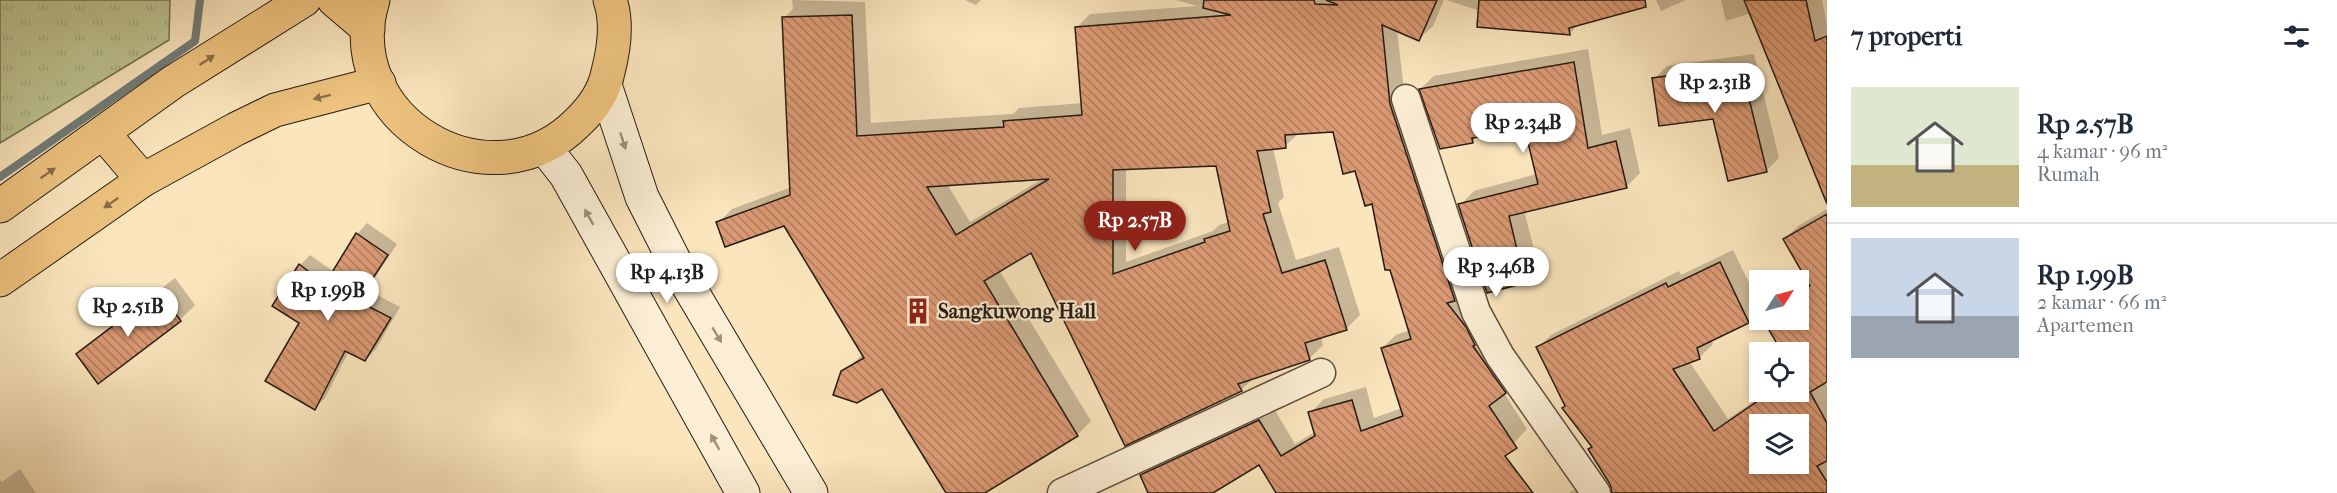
<!DOCTYPE html>
<html lang="id">
<meta charset="utf-8">
<style>
:root{--surface:#fff;--page:#f6f6f7;--text:#1f2937;--muted:#747a83;--line:#e0e1e3;--accent:#8f2418}
body{margin:0;font-family:"IM FELL French Canon",serif;background:var(--page);color:var(--text);height:100vh;display:flex;flex-direction:column;font-size:22px;white-space:nowrap}
*{box-sizing:border-box;margin:0}
p{font-size:20px;color:var(--muted)}
.icon{flex:none;width:33px;height:33px;fill:none;stroke:currentColor;stroke-width:2;stroke-linecap:round;stroke-linejoin:round}
.map{position:relative;flex:1;overflow:hidden}
.side{display:flex;flex-direction:column;background:var(--surface);width:510px}
.side>*{flex:none}
.needle{width:39px;rotate:54deg}
.buttons{position:absolute;left:1749px;top:270px;display:grid;gap:12px}
.buttons a{display:grid;place-items:center;width:60px;height:60px;border-radius:0px;background:var(--surface);box-shadow:0 3px 9px #0003;font-size:30px}
.price{position:absolute;translate:-50% -51px;padding:0 14px;border-radius:21px;background:#fff;color:#222;font-size:20px;line-height:39px;filter:drop-shadow(0 2px 3px #0008)}
.price::after{content:'';position:absolute;left:50%;top:36px;width:18px;height:14px;margin-left:-9px;background:inherit;clip-path:polygon(0 0,100% 0,50% 100%)}
.price.selected{background:var(--accent);color:#fff}
ul{padding:0;list-style:none}
li{display:flex;align-items:center;gap:18px;height:150px;padding:0 24px}
li+li{border-top:2px solid var(--line)}
li span{display:grid;place-items:center;flex:none;width:168px;height:120px;border-radius:0px;color:#555}
li>.icon{margin-inline-start:auto}
span .icon{width:72px;height:72px;fill:#fffc;stroke-width:1}
li b{font-size:26px}
h2{display:flex;justify-content:space-between;align-items:center;height:72px;padding:0 24px;font-size:26px}
main{display:flex;flex:1;min-height:0}
.map>svg:first-child{display:block}
.park{fill:url(#park-tufts);stroke:#727052;stroke-width:1.5}
.shadow{fill:#0003;fill-rule:evenodd}
.lines{fill:none;stroke-linecap:round;stroke-linejoin:round}
.stream{stroke:#707c78;stroke-width:8}
.building{fill:url(#building-back-hatch);stroke:#251b13;stroke-width:1.5;fill-rule:evenodd}
.street-casing{stroke:#5a4e3e;stroke-width:31}
.secondary-casing{stroke:#251b13;stroke-width:35}
.primary-casing{stroke:#251b13;stroke-width:35}
.highway-casing{stroke:#251b13;stroke-width:35}
.street{stroke:#fceed4;stroke-width:28}
.secondary{stroke:#fceed4;stroke-width:33}
.primary{stroke:#edc27e;stroke-width:33}
.highway{stroke:#edc27e;stroke-width:33}
.oneway{fill:#896e48}
.oneway2{fill:#9b8f7d}
.labels{text-anchor:middle;stroke-width:4.5;stroke-linejoin:round;paint-order:stroke}
.poi-label{font-size:21px;font-weight:bold;fill:#251b13;stroke:#fceed4;text-anchor:start}
</style>
<main>
<div class="map">
<svg width="1827" height="493" viewBox="0 0 1827 493">
<defs>
<pattern id="park-tufts" width="24" height="20" patternUnits="userSpaceOnUse" patternTransform="scale(1.5)"><rect width="24" height="20" fill="#bec591"/><path d="M3 7l-1-3M5 7V3M7 7l1-3M15 17l-1-3M17 17v-4M19 17l1-3" fill="none" stroke="#a3a97c"/></pattern>
<pattern id="building-back-hatch" width="6" height="6" patternUnits="userSpaceOnUse" patternTransform="scale(1.5)"><rect width="6" height="6" fill="#da9973"/><path d="M-1 5l2 2M0 0l6 6M5-1l2 2" fill="none" stroke="#b17c5d"/></pattern>
</defs>
<rect width="100%" height="100%" fill="#fae5bd"/>
<filter id="stains"><feTurbulence type="fractalNoise" baseFrequency=".00333" numOctaves="4"/><feColorMatrix values="0 0 0 0 .2 0 0 0 0 .09 0 0 0 0 .02 0 0 0 .5 -.17"/></filter>
<radialGradient id="worn" r=".72"><stop offset=".6" stop-color="#630" stop-opacity="0"/><stop offset="1" stop-color="#630" stop-opacity=".3"/></radialGradient>
<path class="park" d="M0,0h170l-1,40 -169,103z"/>
<g class="shadow">
<path d="M792,0l73,2 6,121 142,-9 6,-6 64,-5 -6,-76 13,-13 107,-8 -21,-6h268l-11,26 -14,13 -22,-9 7,60 64,196 51,93 -15,14 23,36 -13,14 -18,11 23,39h-241l-18,-30 -50,30h-60l-9,-17 14,-14 118,-55 22,37 20,-12 -5,-19 14,-14 42,-12 8,31 28,-10 -20,-60 14,-13 14,-5 -37,-128 -39,-72 -35,3 -14,13 -12,2 11,49 -6,6 18,57 43,-13 21,68 -14,14 -25,8 2,8 -14,14 -54,18 -14,13 -209,-140 -33,20 92,151 -14,14 -95,58h-35l-64,-106 -40,-15 20,-18 -78,-130 -67,-1 14,-14 60,-22 -8,-169 9,-9zM1217,164l13,58 -11,3 -6,6 -87,31v-94zM1044,178l-74,44 -23,-38z"/>
<path d="M965,0h16l-5,5z"/>
<path d="M1446,0h183l-50,24 -9,9 -90,-22z"/>
<path d="M1656,0h30l-25,11z"/>
<path d="M1721,0h101l5,25v178l-76,-190 -25,8z"/>
<path d="M1588,49l14,86 28,-7 10,45 -14,14 -102,24 15,57 -14,14 -65,-77 14,-14 63,-17 -11,-45 -48,7 -6,5 -52,-52 14,-13z"/>
<path d="M1754,54l25,104 -13,13 -52,-54 -60,-38 13,-13z"/>
<path d="M1827,209v171l-3,2 3,4v107h-213l-21,-47 -27,-40 -28,-58 13,-13 128,-64 2,4 52,-25 27,55v5l-12,12 -37,17 2,5 -13,13 -11,4 39,58 40,-27h30v-40h-15l-19,-32h34v-32l11,-6 -24,-43 13,-13zM1760,424h38v40h-38z"/>
<path d="M367,223l30,21 -30,46 33,17 -24,42 -11,11 -16,-9 -24,47 -10,10 -14,-85 -1,-58 10,-10 24,17 23,-38z"/>
<path d="M175,278l20,27 -15,15 -102,34 15,-14z"/>
<path d="M20,469l16,24h-36v-13l2,2z"/>
<path d="M1589,480l12,13h-32z"/>
</g>
<g class="lines">
<path class="stream" d="M0,177l195,-136 5,-41"/>
</g>
<g class="building">
<path d="M1204,0h110l1,4 23,1 -12,-5h111l-18,41 -37,-16 8,79 65,197 -8,2 19,24 9,18 -2,1 33,47 -17,13 28,42 -12,8 28,37h-257l-17,-28 -46,28h-65l-8,-18 119,-55 22,36 34,-20 -7,-24 44,-12 9,31 42,-15 -22,-68 30,-9 -21,-69h-5l-13,-66 -7,2 -10,-35 -12,3 -10,-42 -48,3 1,13 -29,3 14,61 -8,2 19,59 43,-13 22,70 -42,13 5,17 -72,24 4,7 -117,55 -94,-193 -47,28 94,155 -93,57h-39l-64,-104 -25,14 -24,-8 8,-24 23,-13 -80,-132 -59,21 -9,-25 74,-27 -8,-178 70,-2 5,121 147,-9 -1,-6 79,-6 -7,-88 156,-12 -28,-7zM1216,166l14,65 -26,8 1,3 -92,32v-104zM1049,179l-93,56 -29,-48z"/>
<path d="M1479,0h166l1,7 -77,21 1,7 -93,-8z"/>
<path d="M1744,0h62l9,41 12,-5v168z"/>
<path d="M1574,62l14,86 28,-7 11,47 -118,28 16,67 -38,10 -29,-89 80,-20 -13,-54 -53,8 1,5 -33,6 -21,-60z"/>
<path d="M1741,66l26,106 -39,9 -15,-62 -54,7 -7,-48z"/>
<path d="M1827,214v168l-17,10 17,31v38l-10,5 10,16v11h-215l-2,-9 -22,-35 4,-2 -30,-39 3,-2 -29,-59 130,-64 2,4 52,-25 29,61 -52,25 3,11 -27,10 41,62 57,-39h27v-40h-16l-19,-32h35v-28l12,-6 -27,-47zM1760,424h38v40h-38z"/>
<path d="M356,233l32,22 -30,46 33,17 -26,43 -20,-10 -30,59 -50,-29 34,-58 -27,-17 27,-42 26,20z"/>
<path d="M159,291l22,30 -83,63 -22,-30z"/>
</g>
<g class="lines">
<g class="street-casing">
<g id="street">
<path d="M1406,99l70,213 24,44 96,137"/>
<path d="M1062,493l259,-120"/>
</g>
</g>
<g class="secondary-casing">
<g id="secondary">
<path d="M605,85l37,112 37,73 132,223"/>
<path d="M544,147l22,28 177,318"/>
</g>
</g>
<g class="primary-casing">
<path id="primary" d="M334,0l34,29"/>
</g>
<g class="highway-casing">
<g id="highway">
<path d="M373,0c-37,119 117,211 205,122 15,-14 26,-30 30,-50 6,-23 10,-49 2,-72"/>
<path d="M103,133l40,47"/>
<path d="M0,206l173,-124 131,-82"/>
<path d="M0,280l143,-100 93,-51 39,-19 104,-27"/>
</g>
</g>
<use href="#street" class="street"/>
<use href="#secondary" class="secondary"/>
<use href="#primary" class="primary"/>
<use href="#highway" class="highway"/>
</g>
<defs><path id="oneway-solid" d="M-6-.8H1V-3.2L6.5 0L1 3.2V.8H-6Z" transform="scale(1.5)"/></defs>
<g class="oneway">
<use href="#oneway-solid" transform="translate(207 60) rotate(-33)"/>
<use href="#oneway-solid" transform="translate(322 97) rotate(166)"/>
<use href="#oneway-solid" transform="translate(48 173) rotate(-35)"/>
<use href="#oneway-solid" transform="translate(111 203) rotate(145)"/>
</g>
<g class="oneway2">
<use href="#oneway-solid" transform="translate(623 141) rotate(72)"/>
<use href="#oneway-solid" transform="translate(589 217) rotate(-119)"/>
<use href="#oneway-solid" transform="translate(717 335) rotate(59)"/>
<use href="#oneway-solid" transform="translate(715 442) rotate(-119)"/>
</g>
<defs>
<g id="building-bare" transform="scale(2.07)"><path d="M-4-6H4V6H1V3H-1V6H-4ZM-2.5-4.3h1.7v1.8h-1.7ZM.8-4.3h1.7v1.8H.8ZM-2.5-1h1.7V.8h-1.7ZM.8-1h1.7V.8H.8Z" fill="#8f2418" stroke="#fceed4" stroke-width="2.5" paint-order="stroke"/></g>
</defs>
<g fill-rule="evenodd">
<use href="#building-bare" x="918" y="311"/>
</g>
<g class="labels">
<g class="poi-label">
<text x="938" y="318">Sangkuwong Hall</text>
</g>
</g>
<rect width="100%" height="100%" filter="url(#stains)"/>
<rect width="100%" height="100%" fill="url(#worn)"/>
</svg>
<div class="buttons">
<a><svg class="needle" viewBox="-14 -14 28 28"><path d="M0-13l5 13h-10z" fill="#e53935"/><path d="M0 13l5-13h-10z" fill="#747a83"/></svg></a>
<a><svg class="icon" aria-label="locate" viewBox="0 0 24 24"><circle cx="12" cy="12" r="6"/><path d="M12 2v4M12 18v4M2 12h4M18 12h4"/></svg></a>
<a><svg class="icon" aria-label="layers" viewBox="0 0 24 24"><path d="M12 4l9 5-9 5-9-5zM3 14l9 5 9-5"/></svg></a>
</div>
<b class="price" style="left:1715px;top:114px">Rp 2.31B</b>
<b class="price" style="left:1523px;top:154px">Rp 2.34B</b>
<b class="price selected" style="left:1135px;top:252px">Rp 2.57B</b>
<b class="price" style="left:1496px;top:298px">Rp 3.46B</b>
<b class="price" style="left:667px;top:304px">Rp 4.13B</b>
<b class="price" style="left:328px;top:322px">Rp 1.99B</b>
<b class="price" style="left:128px;top:338px">Rp 2.51B</b>
</div>
<section class="side">
<h2>7 properti<svg class="icon" aria-label="filters" viewBox="0 0 24 24"><path d="M4 7h16M4 17h16"/><circle cx="9" cy="7" r="2"/><circle cx="15" cy="17" r="2"/></svg></h2>
<ul>
<li><span style="background:linear-gradient(#dfe7d0 65%,#c2b280 0)"><svg class="icon" aria-label="home" viewBox="0 0 24 24"><path d="M3 11l9-7 9 7M6 9v11h12V9"/></svg></span><div><b>Rp 2.57B</b><p>4 kamar · 96 m²</p><p>Rumah</p></div></li>
<li><span style="background:linear-gradient(#c9d6e8 65%,#9aa5b1 0)"><svg class="icon" aria-label="home" viewBox="0 0 24 24"><path d="M3 11l9-7 9 7M6 9v11h12V9"/></svg></span><div><b>Rp 1.99B</b><p>2 kamar · 66 m²</p><p>Apartemen</p></div></li>
</ul>
</section>
</main>
